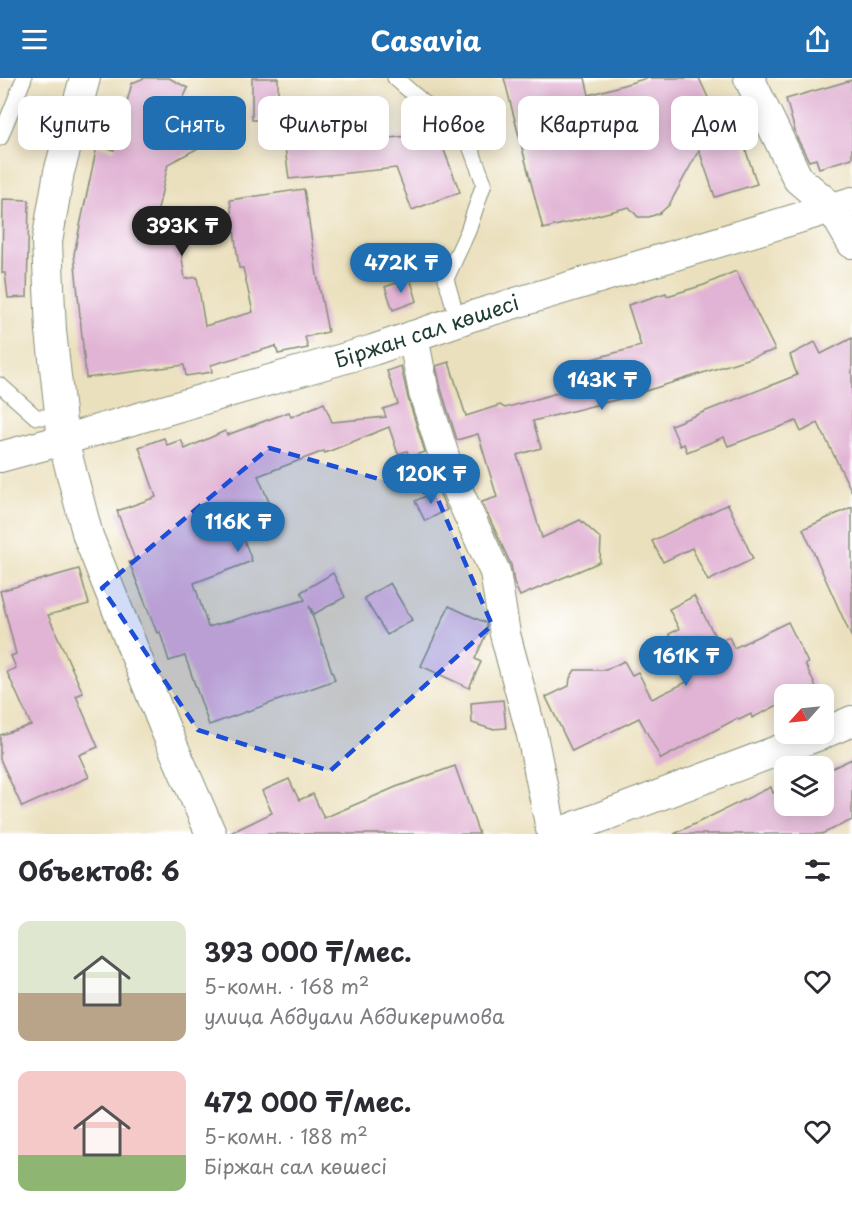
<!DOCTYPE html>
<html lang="ru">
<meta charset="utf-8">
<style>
:root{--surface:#fff;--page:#f7f7f7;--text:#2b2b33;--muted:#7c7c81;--accent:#1f6fb2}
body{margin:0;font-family:"Playpen Sans",sans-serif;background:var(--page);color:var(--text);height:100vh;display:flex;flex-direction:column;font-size:22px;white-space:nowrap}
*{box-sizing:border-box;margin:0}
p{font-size:20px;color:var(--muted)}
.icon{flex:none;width:33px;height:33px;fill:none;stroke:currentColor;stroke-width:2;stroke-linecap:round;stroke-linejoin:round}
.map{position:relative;height:756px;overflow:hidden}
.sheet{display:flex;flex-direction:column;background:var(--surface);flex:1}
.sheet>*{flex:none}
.guide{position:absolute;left:18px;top:18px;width:816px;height:54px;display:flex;gap:12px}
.needle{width:39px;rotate:243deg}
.controls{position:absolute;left:774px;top:606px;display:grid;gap:12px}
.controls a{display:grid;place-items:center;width:60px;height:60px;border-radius:12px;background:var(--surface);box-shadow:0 3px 15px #0003;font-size:30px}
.price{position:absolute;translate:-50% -51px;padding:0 14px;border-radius:21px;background:var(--accent);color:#fff;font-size:20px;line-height:39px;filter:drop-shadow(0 2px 3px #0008)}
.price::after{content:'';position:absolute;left:50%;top:36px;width:18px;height:14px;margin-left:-9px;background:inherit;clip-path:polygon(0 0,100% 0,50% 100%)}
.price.active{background:#222;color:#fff}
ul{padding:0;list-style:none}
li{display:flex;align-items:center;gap:18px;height:150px;padding:0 18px}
li span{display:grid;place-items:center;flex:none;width:168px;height:120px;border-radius:12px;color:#555}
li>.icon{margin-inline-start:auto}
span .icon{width:72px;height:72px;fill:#fffc;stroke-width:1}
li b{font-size:26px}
h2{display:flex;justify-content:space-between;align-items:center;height:72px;padding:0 18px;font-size:26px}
.pill{padding:0 21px;border-radius:12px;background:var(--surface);box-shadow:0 3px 15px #0003;font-size:21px;line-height:54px}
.pill.active{background:var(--accent);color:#fff}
header{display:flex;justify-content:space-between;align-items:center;height:78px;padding:0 18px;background:var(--accent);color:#fff;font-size:27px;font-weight:700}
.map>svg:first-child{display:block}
.building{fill:#e1b3d4}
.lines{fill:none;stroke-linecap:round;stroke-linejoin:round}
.service-casing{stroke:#858e78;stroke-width:17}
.minor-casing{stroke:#858e78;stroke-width:32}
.service{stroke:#fff;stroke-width:15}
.minor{stroke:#fff;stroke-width:30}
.marked{fill:#1d4ed8;fill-opacity:0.2;stroke:#1d4ed8;stroke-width:4.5;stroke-dasharray:12 8;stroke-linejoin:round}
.labels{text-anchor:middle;stroke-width:6;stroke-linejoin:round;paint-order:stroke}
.street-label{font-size:21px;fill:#1f3d34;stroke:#fff}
</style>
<header><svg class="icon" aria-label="menu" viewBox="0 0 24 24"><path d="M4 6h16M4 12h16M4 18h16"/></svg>Casavia<svg class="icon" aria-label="share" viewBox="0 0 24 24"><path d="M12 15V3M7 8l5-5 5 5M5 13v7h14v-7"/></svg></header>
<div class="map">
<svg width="852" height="756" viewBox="0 0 852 756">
<rect width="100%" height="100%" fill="#fff"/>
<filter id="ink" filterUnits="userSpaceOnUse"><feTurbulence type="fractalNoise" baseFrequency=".0167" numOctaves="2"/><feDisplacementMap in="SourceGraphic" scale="12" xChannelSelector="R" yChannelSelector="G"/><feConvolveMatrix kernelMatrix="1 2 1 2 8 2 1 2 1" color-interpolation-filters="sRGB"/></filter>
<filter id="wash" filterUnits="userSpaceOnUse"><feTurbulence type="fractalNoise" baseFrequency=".008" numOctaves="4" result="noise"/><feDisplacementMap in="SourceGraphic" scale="24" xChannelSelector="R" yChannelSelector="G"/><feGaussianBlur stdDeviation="1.35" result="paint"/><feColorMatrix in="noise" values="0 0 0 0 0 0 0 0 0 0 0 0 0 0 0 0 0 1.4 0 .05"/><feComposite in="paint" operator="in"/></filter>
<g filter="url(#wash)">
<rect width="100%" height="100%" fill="#ebe0bd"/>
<g id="blocks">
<g class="building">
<path d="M144,0h25l19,10 -15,32 23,-1 12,24 -40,21 -17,77 28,-4 6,42 12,-2 8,49 48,-14 -10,-44h-4l-9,-68 74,-11 13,86 11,57 -23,5 3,11 -30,6 -2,-8 -65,19 1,7 -26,4 -2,-11 -98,13 -12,-124 23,-108 17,4 18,-67z"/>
<path d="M252,0h26v23l11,5 -1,15 32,-3 3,28 84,-10 15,-5 8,19 12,-5 18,47 -48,18 -16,-42 -107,11 -4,-31 -20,2 -3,-30h-10z"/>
<path d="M504,0h81l4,17 58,-17h52l12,26 10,-4 9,27 7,-3 20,60 -42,13 -16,-47 -30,55 -9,8 -11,4h-11l-9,-10 -86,22z"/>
<path d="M852,2v78l-33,10 -3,-9 -7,2 -12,-23 -11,-39z"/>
<path d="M3,121l26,1 -2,97 -19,1 -3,-25h-3z"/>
<path d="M736,193l39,79 -148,47 -94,24 8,27 -24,7 25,83 38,-18 21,19 -1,23 -80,34 -6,-13 -3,-18 -29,-63 15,-5 -19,-63 -21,6 -16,-51 -5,-23 13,-4 17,54 34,-11 5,3 59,-17 -6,-23 83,-22 -13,-41 38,-12 1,3 37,-11z"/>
<path d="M410,200l7,23 -24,9 -8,-23z"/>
<path d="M852,260v154l-34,-69 -17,9 -5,-11 -68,25 -4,-9 -37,15 -3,-8 -4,2 -9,-21 126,-50 -7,-20 25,-13 6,12z"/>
<path d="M401,288l7,32 17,54 -16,5 -2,-6 -9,3 -9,-27 -64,26 -1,-2 -66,25 11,26 -34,14 17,45 -58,22 14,44 97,-27 -4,-8 32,-19 12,24 -31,17 -5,-8 26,74 -126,45 -24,-69 -16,5 -9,-29 -3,1 -28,-71 6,-2 -18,-49 39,-14 -17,-50 25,-9 3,7 14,-5 4,9 40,-18 2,4 62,-23 2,5 33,-14 8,19 54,-5 -3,-8 15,-5 -11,-33z"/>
<path d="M438,412l9,20 -22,11 -10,-20z"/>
<path d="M728,426l25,55 -45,22 -16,-33 -29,14 -11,-21z"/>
<path d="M852,429v131l-49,-109z"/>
<path d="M79,491l10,35 -41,11 35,78 -7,3 22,51 -19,8 10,22 -67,30 -22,-48v-24l31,-10 -24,-53 9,-4 -5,-12 5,-2 -16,-63z"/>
<path d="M390,505l22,37 -25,15 -23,-37z"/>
<path d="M694,518l24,46 11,-5 5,11 54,-26 20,41 -3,1 11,23 -15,7h-17v8l-32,16 -1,-4 -12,6 -1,-2 -77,41 -22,-41 -67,33 -26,-54 23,-11 1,-8 5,-8h31l18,-9 8,14 6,-3 14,27 39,-19 -22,-46 10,-5 -10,-20z"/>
<path d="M449,528l37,17 1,9 -12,27 6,3 -12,26 -48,-22z"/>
<path d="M503,622l3,28 -15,1 -19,-6 -1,-20z"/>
<path d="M852,681v61l-30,14h-148l97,-47 2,6 11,-5v18h40v-34z"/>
<path d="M455,688l24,68h-251l44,-21 -10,-22 27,-12 10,21 14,-6 11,24 72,-31z"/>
</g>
</g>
</g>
<g filter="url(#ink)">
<use href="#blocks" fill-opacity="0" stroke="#858e78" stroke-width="1.5"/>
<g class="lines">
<g class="service-casing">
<g id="service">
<path d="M395,0l73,63 16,42 -16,48 -22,48 12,42"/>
<path d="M0,60l24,-60"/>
<path d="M0,307l36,32h25"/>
</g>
</g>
<g class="minor-casing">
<g id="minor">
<path d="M85,0l-26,94 -12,70 4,89 12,109 25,96 76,190 47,108"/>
<path d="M749,0l49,101 33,28 21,36"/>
<path d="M413,258l11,57 25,79 46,100 10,62 27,101 20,99"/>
<path d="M0,379l63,-17 310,-90 96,-33 383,-115"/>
<path d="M824,655l28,-12"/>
<path d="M556,756l266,-100"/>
</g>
</g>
<use href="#service" class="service"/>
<use href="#minor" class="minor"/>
</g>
</g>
<path class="marked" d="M269,370l167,47 56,130 -162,146 -132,-41 -96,-142z"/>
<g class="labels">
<g class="street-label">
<text transform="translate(427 254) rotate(-18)" y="7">Біржан сал көшесі</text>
</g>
</g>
</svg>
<div class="controls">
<a><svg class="needle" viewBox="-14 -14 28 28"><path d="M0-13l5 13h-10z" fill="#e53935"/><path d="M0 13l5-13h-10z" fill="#7c7c81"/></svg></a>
<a><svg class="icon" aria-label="layers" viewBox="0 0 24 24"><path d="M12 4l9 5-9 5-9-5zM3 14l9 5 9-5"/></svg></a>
</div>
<b class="price active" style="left:182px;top:179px">393K ₸</b>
<b class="price" style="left:401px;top:216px">472K ₸</b>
<b class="price" style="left:602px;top:333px">143K ₸</b>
<b class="price" style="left:431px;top:427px">120K ₸</b>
<b class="price" style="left:238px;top:475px">116K ₸</b>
<b class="price" style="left:686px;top:609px">161K ₸</b>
<div class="guide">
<a class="pill">Купить</a>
<a class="pill active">Снять</a>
<a class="pill">Фильтры</a>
<a class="pill">Новое</a>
<a class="pill">Квартира</a>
<a class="pill">Дом</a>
</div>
</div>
<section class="sheet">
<h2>Объектов: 6<svg class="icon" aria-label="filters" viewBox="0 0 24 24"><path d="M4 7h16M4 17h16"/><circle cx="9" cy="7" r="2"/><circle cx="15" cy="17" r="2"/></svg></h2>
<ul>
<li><span style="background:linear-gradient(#dfe7d0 60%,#b9a48a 0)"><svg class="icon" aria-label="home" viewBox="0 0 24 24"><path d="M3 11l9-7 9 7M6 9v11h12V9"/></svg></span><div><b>393 000 ₸/мес.</b><p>5-комн. · 168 m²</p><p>улица Абдуали Абдикеримова</p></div><svg class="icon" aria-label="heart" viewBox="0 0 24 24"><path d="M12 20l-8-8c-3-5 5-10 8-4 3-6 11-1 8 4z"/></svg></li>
<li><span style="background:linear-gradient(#f6c9c9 70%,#8fb573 0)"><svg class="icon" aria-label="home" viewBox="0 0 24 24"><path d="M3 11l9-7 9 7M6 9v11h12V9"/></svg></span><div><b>472 000 ₸/мес.</b><p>5-комн. · 188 m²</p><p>Біржан сал көшесі</p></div><svg class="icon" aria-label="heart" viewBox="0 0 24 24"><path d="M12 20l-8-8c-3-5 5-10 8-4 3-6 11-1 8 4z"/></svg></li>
</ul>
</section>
